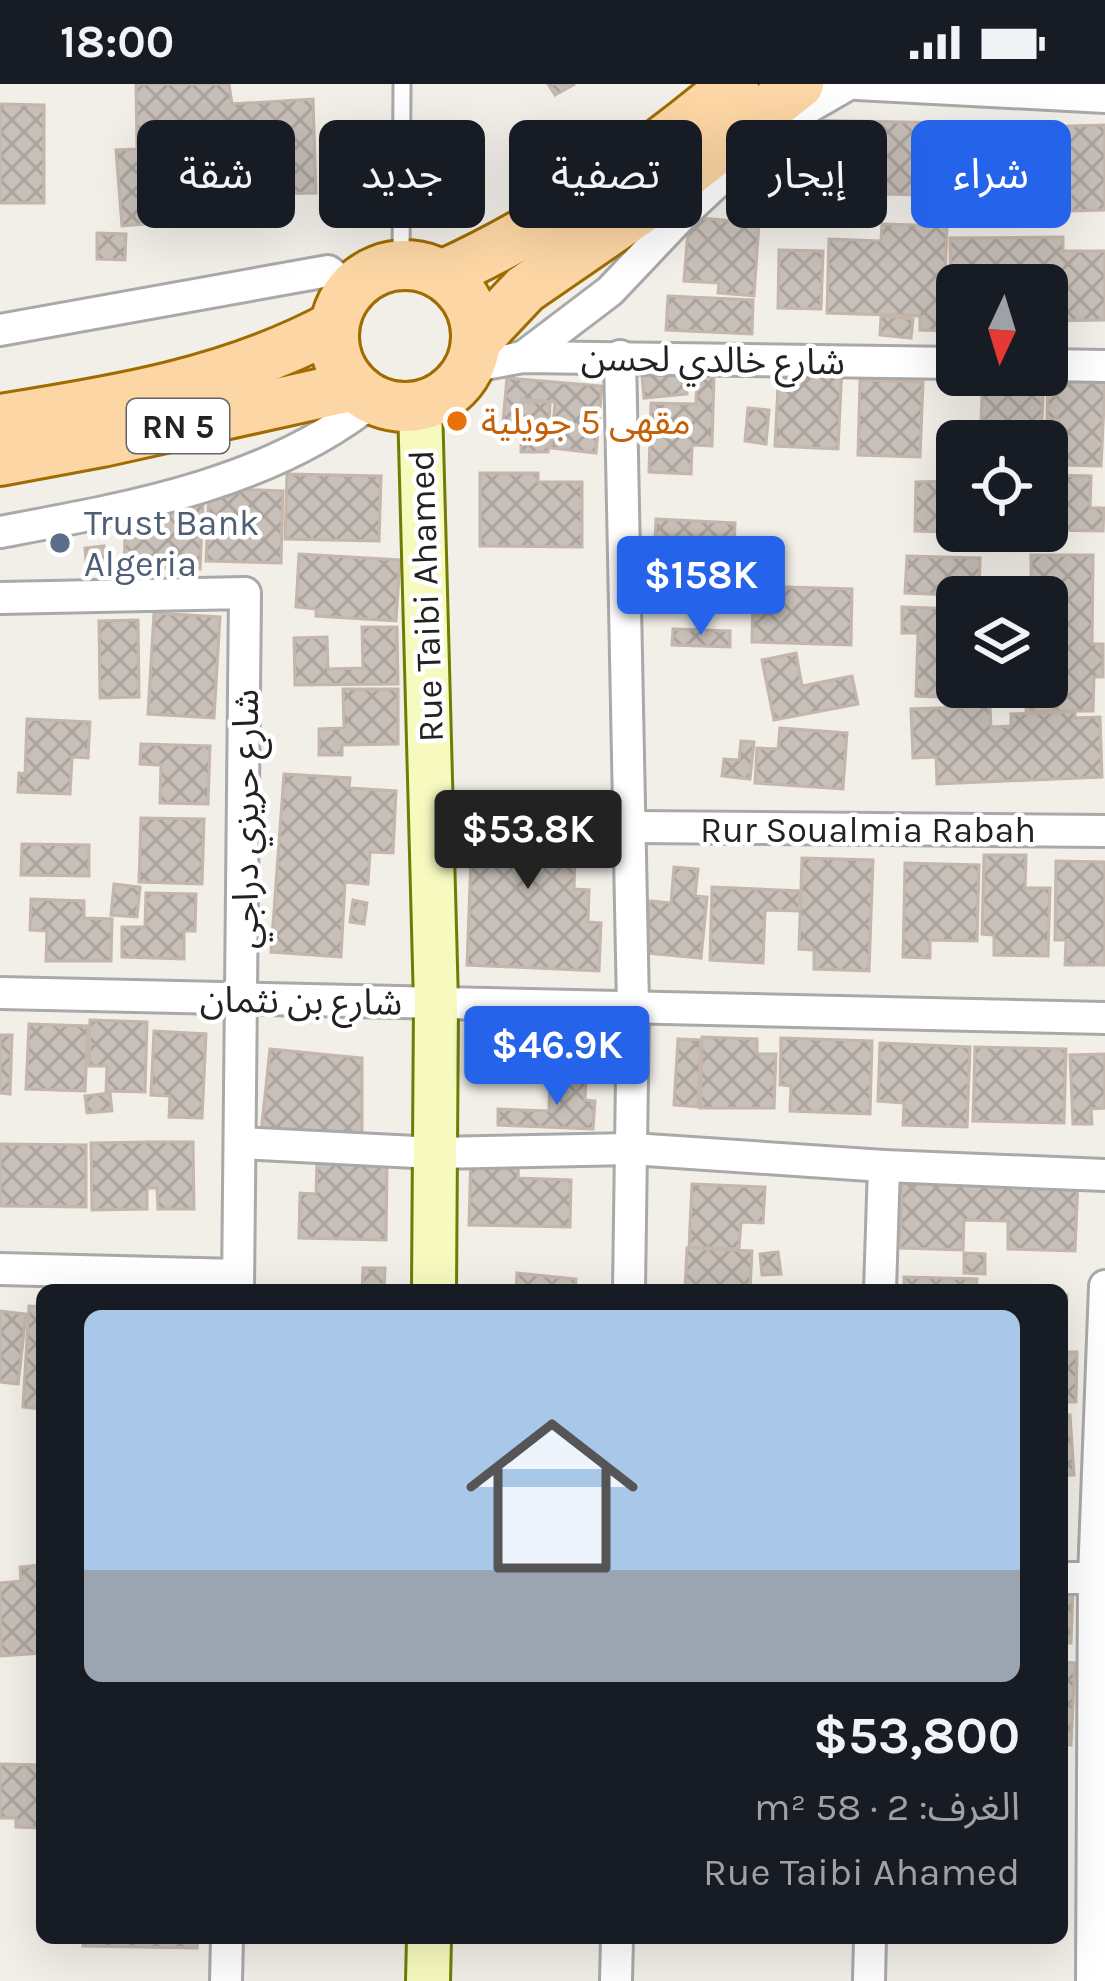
<!DOCTYPE html>
<html lang="ar">
<meta charset="utf-8">
<style>
:root{--surface:#171b24;--page:#20242c;--text:#f1f3f6;--muted:#9ea1a6;--accent:#2563eb}
body{margin:0;font-family:Karla,"Noto Sans Arabic",sans-serif;background:var(--page);color:var(--text);direction:rtl;height:100vh;display:flex;flex-direction:column;font-size:45px;white-space:nowrap}
*{box-sizing:border-box;margin:0}
p{font-size:39px;color:var(--muted)}
.icon{flex:none;width:66px;height:66px;fill:none;stroke:currentColor;stroke-width:2;stroke-linecap:round;stroke-linejoin:round}
.map{position:relative;flex:1;overflow:hidden;direction:ltr}
.panel{position:absolute;left:36px;top:1200px;width:1032px;height:660px;display:flex;flex-direction:column;background:var(--surface);border-radius:18px;box-shadow:0 12px 48px #0002;direction:rtl}
.panel>*{flex:none}
.hud{position:absolute;left:36px;top:36px;width:1035px;height:108px;direction:rtl;display:flex;gap:24px}
.needle{width:78px;rotate:184deg}
.fabs{position:absolute;left:936px;top:180px;display:grid;gap:24px}
.fabs a{display:grid;place-items:center;width:132px;height:132px;border-radius:18px;background:var(--surface);box-shadow:0 12px 48px #0002;font-size:60px}
.price{position:absolute;translate:-50% -102px;padding:0 27px;border-radius:12px;background:var(--accent);color:#fff;font-size:39px;line-height:78px;filter:drop-shadow(0 3px 6px #0008)}
.price::after{content:'';position:absolute;left:50%;top:72px;width:36px;height:27px;margin-left:-18px;background:inherit;clip-path:polygon(0 0,100% 0,50% 100%)}
.price.current{background:#222;color:#fff}
ul{padding:0;list-style:none}
li{display:grid;align-content:center;gap:24px;height:636px;padding:0 48px}
li span{display:grid;place-items:center;height:372px;border-radius:18px;color:#555}
li>.icon{margin-inline-start:auto}
span .icon{width:216px;height:216px;fill:#fffc;stroke-width:1}
li b{font-size:51px}
.pill{padding:0 42px;border-radius:18px;background:var(--surface);box-shadow:0 12px 48px #0002;font-size:42px;line-height:108px}
.pill.current{background:var(--accent);color:#fff}
.status{display:flex;justify-content:space-between;align-items:center;height:84px;padding:0 60px;background:var(--surface);direction:ltr}
.status svg{height:33px;fill:currentColor}
.map>svg:first-child{display:block}
.building{fill:url(#building-cross-hatch);stroke:#c4b6ab;stroke-width:3}
.lines{fill:none;stroke-linecap:round;stroke-linejoin:round}
.lane-casing{stroke:#a9a9a9;stroke-width:21}
.street-casing{stroke:#a9a9a9;stroke-width:36}
.secondary-casing{stroke:#707d05;stroke-width:48}
.primary-casing{stroke:#a06b00;stroke-width:54}
.lane{stroke:#fff;stroke-width:15}
.street{stroke:#fff;stroke-width:30}
.secondary{stroke:#f7fabf;stroke-width:42}
.primary{stroke:#fcd6a4;stroke-width:48}
.food-dot{fill:#e8710a;stroke:#fff;stroke-width:4.5}
.service-dot{fill:#5c6f8a;stroke:#fff;stroke-width:4.5}
.labels{text-anchor:middle;stroke-width:9;stroke-linejoin:round;paint-order:stroke}
.shield{fill:#fff;stroke:#646464;stroke-width:3}
.shield-label{font-size:33px;font-weight:bold;fill:#222}
.street-label{font-size:36px;fill:#222;stroke:#fff}
.food-label{font-size:36px;fill:#c56008;stroke:#fff;text-anchor:start}
.service-label{font-size:36px;fill:#4e5e75;stroke:#fff;text-anchor:start}
</style>
<div class="status"><b>18:00</b><svg viewBox="0 0 49 12"><path d="M0 12V9h3v3zM5 12V6h3v6zM10 12V3h3v9zM15 12V0h3v12zM26 1h20v11H26zM47 4h2v5h-2z"/></svg></div>
<div class="map">
<svg width="1105" height="1897" viewBox="0 0 1105 1897">
<defs>
<pattern id="building-cross-hatch" width="8" height="8" patternUnits="userSpaceOnUse" patternTransform="scale(3)"><rect width="8" height="8" fill="#c7bfb8"/><path d="M0 0l8 8M0 8l8-8" fill="none" stroke="#aba49e"/></pattern>
</defs>
<rect width="100%" height="100%" fill="#f2efe9"/>
<g class="building">
<path d="M136,0h93l3,20 81,-5 3,94 -43,1 -14,21 -137,11 -6,-76 21,-1z"/>
<path d="M548,0h27l-20,11z"/>
<path d="M0,20l44,1v98h-44z"/>
<path d="M798,36l208,4 -2,74 -175,-6v12l-62,-1v-27l30,1z"/>
<path d="M1105,41v85l-35,1v-17l-57,2 -2,-68z"/>
<path d="M689,133l70,6 -5,73 -36,-3 1,-10 -35,-2z"/>
<path d="M882,140l65,2 -4,105 -23,-1v-14l-93,-3 2,-74 52,2z"/>
<path d="M97,149l29,1 -1,26 -28,-1z"/>
<path d="M1063,153v14h42v69l-58,1v-36h-90v37h-6l-1,-84z"/>
<path d="M779,166l44,1 -2,58 -43,-1z"/>
<path d="M668,212l85,4 -1,34 -86,-4z"/>
<path d="M881,232l32,3 -2,19 -31,-3z"/>
<path d="M683,276l4,34 -43,4 -3,-34z"/>
<path d="M779,281l63,2 -4,82 -63,-3z"/>
<path d="M983,291l61,1 -3,65h-47l1,-20h-14z"/>
<path d="M697,292h17l-2,70 -20,-1 -1,29 -42,-2 2,-69 45,1z"/>
<path d="M507,294l95,8 -6,67 -45,-5 4,-46 -33,-3 -3,35 -17,-2z"/>
<path d="M860,296l63,2 -3,75 -62,-2z"/>
<path d="M1048,296l57,3 -4,83 -37,-1 1,-20h-8l1,-26h-11z"/>
<path d="M522,318h28l-2,50h-27z"/>
<path d="M748,324l21,2 -3,34 -21,-3z"/>
<path d="M480,389h58v9h44v65l-102,-1z"/>
<path d="M287,390l94,2 -2,65 -94,-2z"/>
<path d="M1047,391l44,1 -1,32h14l-1,23 -56,-1z"/>
<path d="M956,397l1,50 29,2 -71,-2 1,-49z"/>
<path d="M209,404l74,3 -2,72 -75,-2z"/>
<path d="M126,419l77,1 -3,65 -76,-2z"/>
<path d="M656,435l79,4 -2,54 -80,-3z"/>
<path d="M104,462l3,23 -20,2 -2,-23z"/>
<path d="M299,470l101,6 -4,61 -80,-5v-7l-20,-2z"/>
<path d="M1031,471h62l-1,89h11v33h-9l-1,34h-67l1,-24h20v-78h19v-17h-35z"/>
<path d="M907,472l73,2 -1,38 -74,-3z"/>
<path d="M753,502l99,3 -1,56 -99,-3z"/>
<path d="M902,523l55,2v46h-19l-1,19h20v13h31v12l-72,-3 2,-63h-16z"/>
<path d="M154,529l66,4 -6,101 -66,-4z"/>
<path d="M138,536l1,77 -39,1 -1,-77z"/>
<path d="M362,543h35l1,57 -103,1 -1,-47 33,-1 1,32 35,-1z"/>
<path d="M673,545l57,2v16l-58,-2z"/>
<path d="M796,569l6,33 50,-10 6,28 -84,16 -12,-60z"/>
<path d="M343,605h55v55l-56,1v10h-23v-26l25,-1z"/>
<path d="M990,622l1,21 20,-1v-12l64,-2v6l25,-1 2,60 -165,7 -1,-27 -23,1 -2,-49z"/>
<path d="M27,635l63,3 -2,36 -16,-1 -2,37 -52,-2 1,-19 6,1z"/>
<path d="M780,644l67,5 -4,56 -88,-6 2,-35 21,1z"/>
<path d="M741,657l13,1 -4,37 -28,-3 2,-17 15,1z"/>
<path d="M141,660l69,2 -2,58 -48,-1 1,-38 -21,-1z"/>
<path d="M284,690l66,4 -1,10 47,3 -3,62 -23,-1 -2,32 -23,-2 -4,75 -70,-5z"/>
<path d="M473,719l87,3v15h16l-2,68 15,1 -1,32 13,1 -2,48 -132,-6z"/>
<path d="M141,734l63,1 -2,65 -63,-2z"/>
<path d="M22,760l67,1v31l-68,-1z"/>
<path d="M984,771h42l-1,33h25l-2,68 -54,-1v-20l-12,-1z"/>
<path d="M802,774l71,2 -4,111 -55,-2v-19l-15,-1z"/>
<path d="M1056,777l49,1v103h-40l1,-25h-11z"/>
<path d="M905,779l74,2 -2,76 -47,-1v18l-27,-1z"/>
<path d="M674,783l24,2 -3,27 12,1 -6,61 -56,-5 5,-52 21,2z"/>
<path d="M114,800l26,3 -3,30 -26,-2z"/>
<path d="M712,803l88,4 -1,20 -34,-1 -2,53 -53,-3z"/>
<path d="M146,809l50,1 -1,37h-11v28l-62,-2v-30h23z"/>
<path d="M31,815l53,2v17l28,1 -1,42h-65l1,-30 -17,-1z"/>
<path d="M353,816l14,3 -3,21 -14,-2z"/>
<path d="M90,936l57,2 -2,70 -39,-1 1,-25h-18z"/>
<path d="M29,940l59,2 -3,65 -59,-2z"/>
<path d="M154,947l52,3 -4,84 -33,-1 1,-21 -19,-1z"/>
<path d="M0,951h12l-2,59 -10,-1z"/>
<path d="M702,953l55,2v15h19l-2,54h-74z"/>
<path d="M781,954l91,3 -2,73 -80,-3 1,-25 -11,-1z"/>
<path d="M678,955l23,1 -3,67 -24,-2z"/>
<path d="M880,959l90,4 -3,80 -64,-2 1,-22 -26,-2z"/>
<path d="M975,963l91,2 -2,74 -91,-2z"/>
<path d="M270,965l92,9v84l-101,-9z"/>
<path d="M1105,970v54l-14,1 1,15h-19l-3,-69z"/>
<path d="M550,994l36,1 -1,21 10,1 -2,28 -95,-4v-16l51,2z"/>
<path d="M110,1009l2,18 -25,2 -2,-17z"/>
<path d="M149,1058h44l1,67h-36l-1,-21h-10v21l-55,1 -1,-67z"/>
<path d="M0,1060l86,1v62l-86,-1z"/>
<path d="M471,1069l48,1 -1,24 53,2 -1,47 -101,-2z"/>
<path d="M317,1078l70,2 -1,76 -87,-2 1,-45 16,1z"/>
<path d="M902,1091l176,6 -3,70 -67,-2v-28l-44,-1 -1,30 -63,-2z"/>
<path d="M692,1100l73,3 -2,36 -22,-1 -2,27 -50,-2z"/>
<path d="M687,1164l65,3 -2,39h-65z"/>
<path d="M778,1168l3,22 -19,1 -2,-21z"/>
<path d="M964,1169l21,1v20l-21,-1z"/>
<path d="M363,1184h22l-1,22h-22z"/>
<path d="M91,1185l54,3 -1,18h-54z"/>
<path d="M517,1189l59,6 -1,11h-59z"/>
<path d="M904,1193l73,2 -1,11h-72z"/>
<path d="M1062,1211h5l-2,50h-3z"/>
<path d="M29,1222l13,1v102l-19,-2z"/>
<path d="M0,1227l26,3 -8,70 -18,-2z"/>
<path d="M1062,1268h15l-1,50h-14z"/>
<path d="M1062,1331h8l4,60h-12z"/>
<path d="M42,1481v88l-41,3 -1,-73 21,-2 -1,-14z"/>
<path d="M1062,1505l11,1 -2,53h-9z"/>
<path d="M1062,1578l13,1 -4,82 -9,-1z"/>
<path d="M0,1680l42,1v63l-26,-1v-9h-16z"/>
<path d="M83,1854h115l-1,10 -114,-2z"/>
</g>
<g class="lines">
<g class="lane-casing">
<path id="lane" d="M401,180l1,-180"/>
</g>
<g class="street-casing">
<g id="street">
<path d="M857,0l248,13"/>
<path d="M0,246l328,-59 23,17"/>
<path d="M620,272l13,650 -4,284"/>
<path d="M523,273l87,-66 74,-78 94,-88 71,-41"/>
<path d="M1047,281l58,1"/>
<path d="M469,283l54,-10 434,6"/>
<path d="M0,448c129,-24 270,-48 374,-132"/>
<path d="M0,514l245,-5 -7,697"/>
<path d="M631,743l474,4"/>
<path d="M0,909l1105,25"/>
<path d="M241,1059l194,10 197,-4 252,17 221,9"/>
<path d="M0,1185l238,6"/>
<path d="M880,1206l4,-124"/>
<path d="M1062,1494h43"/>
<path d="M226,1897l1,-43"/>
<path d="M616,1897l1,-43"/>
<path d="M869,1897l1,-43"/>
<path d="M1092,1897l2,-403 11,-292"/>
</g>
</g>
<g class="secondary-casing">
<g id="secondary">
<path d="M420,321l16,598 -2,287"/>
<path d="M428,1897l1,-43"/>
</g>
</g>
<g class="primary-casing">
<g id="primary">
<circle cx="405" cy="252" r="71"/>
<path d="M442,191c107,-48 203,-116 292,-191"/>
<path d="M476,257l49,-52 119,-82 155,-123"/>
<path d="M0,335c115,-18 230,-37 334,-93"/>
<path d="M0,377l102,-19 252,-56"/>
</g>
</g>
<use href="#lane" class="lane"/>
<use href="#street" class="street"/>
<use href="#secondary" class="secondary"/>
<use href="#primary" class="primary"/>
</g>
<circle class="food-dot" cx="457" cy="337" r="12"/>
<circle class="service-dot" cx="60" cy="459" r="12"/>
<g class="labels">
<rect class="shield" x="127" y="315" width="102" height="54" rx="9"/>
<g class="shield-label">
<text x="178" y="354">RN 5</text>
</g>
<g class="street-label">
<text transform="translate(713 275) rotate(1)" y="13">شارع خالدي لحسن</text>
<text transform="translate(425 512) rotate(-92)" y="13">Rue Taibi Ahamed</text>
<text transform="translate(245 735) rotate(-90)" y="13">شارع حريزي دراجي</text>
<text x="868" y="758">Rur Soualmia Rabah</text>
<text transform="translate(301 916) rotate(1)" y="13">شارع بن نثمان</text>
</g>
<g class="food-label">
<text x="481" y="350">مقهى 5 جويلية</text>
</g>
<g class="service-label">
<text x="84" y="451">Trust Bank<tspan x="84" dy="41">Algeria</tspan></text>
</g>
</g>
</svg>
<div class="fabs">
<a><svg class="needle" viewBox="-14 -14 28 28"><path d="M0-13l5 13h-10z" fill="#e53935"/><path d="M0 13l5-13h-10z" fill="#9ea1a6"/></svg></a>
<a><svg class="icon" aria-label="locate" viewBox="0 0 24 24"><circle cx="12" cy="12" r="6"/><path d="M12 2v4M12 18v4M2 12h4M18 12h4"/></svg></a>
<a><svg class="icon" aria-label="layers" viewBox="0 0 24 24"><path d="M12 4l9 5-9 5-9-5zM3 14l9 5 9-5"/></svg></a>
</div>
<b class="price" style="left:701px;top:554px">$158K</b>
<b class="price current" style="left:528px;top:808px">$53.8K</b>
<b class="price" style="left:557px;top:1024px">$46.9K</b>
<div class="hud">
<a class="pill current">شراء</a>
<a class="pill">إيجار</a>
<a class="pill">تصفية</a>
<a class="pill">جديد</a>
<a class="pill">شقة</a>
</div>
<section class="panel">
<ul>
<li><span style="background:linear-gradient(#a9c7e8 70%,#9aa5b1 0)"><svg class="icon" aria-label="home" viewBox="0 0 24 24"><path d="M3 11l9-7 9 7M6 9v11h12V9"/></svg></span><div><b>$53,800</b><p>الغرف: 2 · 58 m²</p><p>Rue Taibi Ahamed</p></div></li>
</ul>
</section>
</div>
